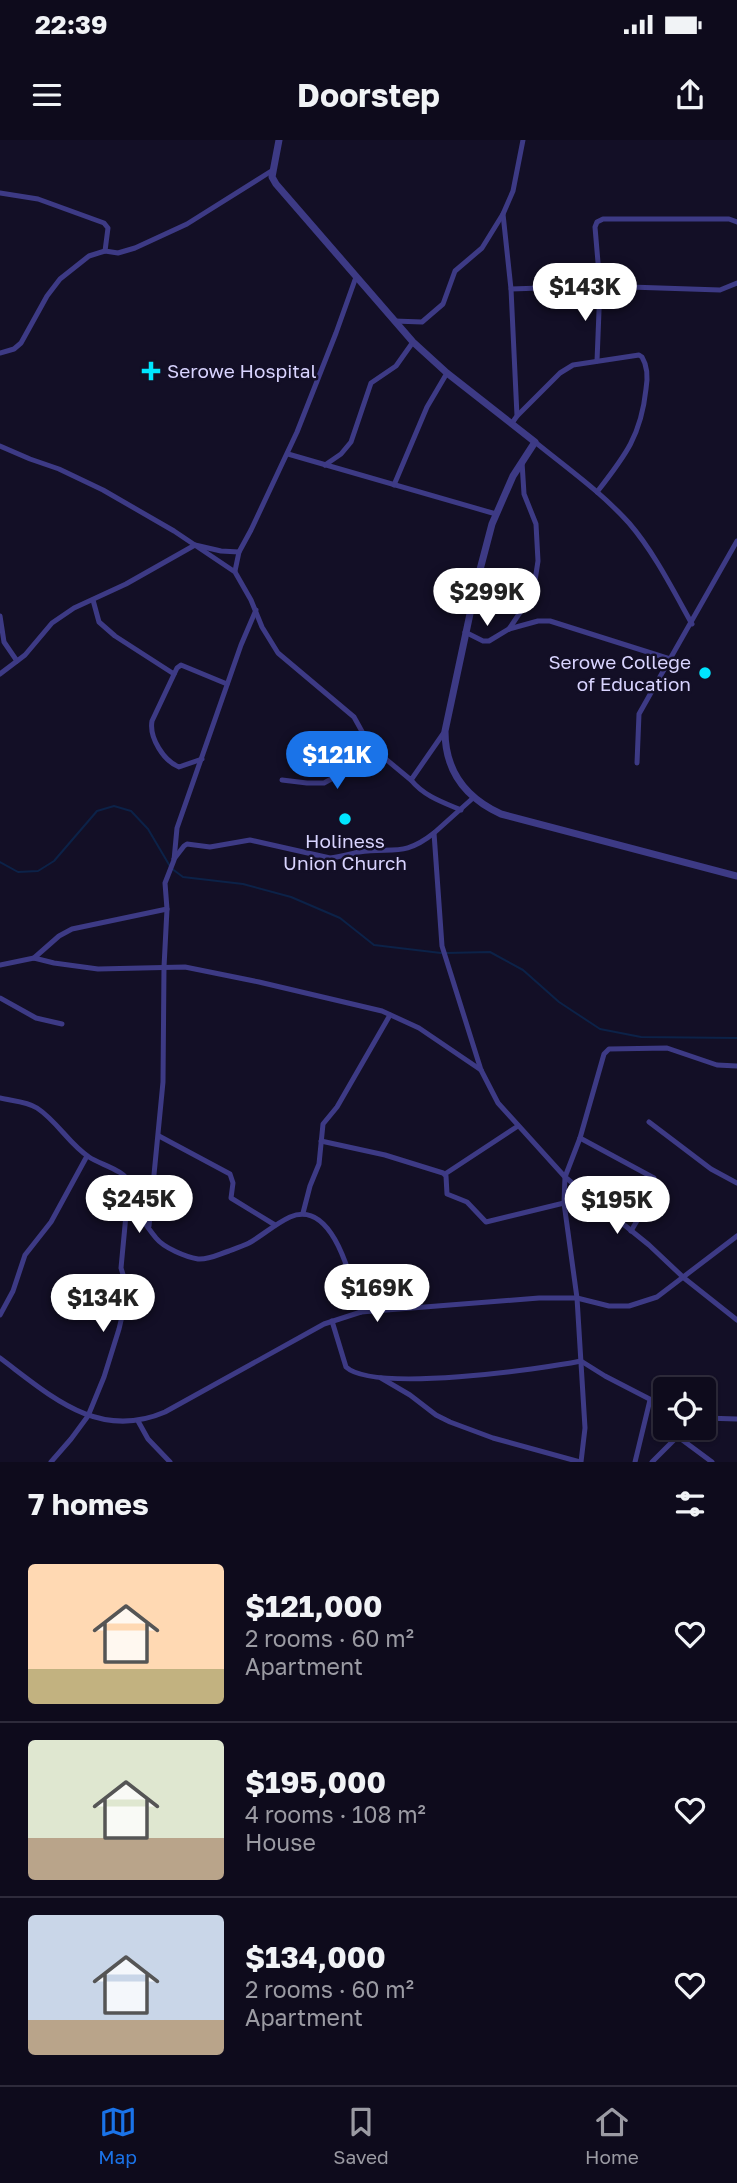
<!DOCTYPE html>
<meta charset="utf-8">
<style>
:root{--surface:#0e0b1c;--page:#171425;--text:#f1f3f6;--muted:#9b9ba3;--line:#2e2b3b;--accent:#1a73e8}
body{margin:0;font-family:"Golos Text",sans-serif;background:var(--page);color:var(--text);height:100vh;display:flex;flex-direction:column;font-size:26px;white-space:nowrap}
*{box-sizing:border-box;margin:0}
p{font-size:23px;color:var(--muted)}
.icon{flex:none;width:38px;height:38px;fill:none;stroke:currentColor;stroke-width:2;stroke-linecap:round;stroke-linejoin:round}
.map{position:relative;height:1322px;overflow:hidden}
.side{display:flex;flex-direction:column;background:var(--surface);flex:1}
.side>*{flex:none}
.controls{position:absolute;left:653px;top:1237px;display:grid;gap:14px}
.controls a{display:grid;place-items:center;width:63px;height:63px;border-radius:7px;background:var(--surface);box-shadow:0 2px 5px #0004,0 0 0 2px var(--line);font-size:35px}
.price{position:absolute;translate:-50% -60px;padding:0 16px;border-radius:24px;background:#fff;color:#222;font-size:23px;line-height:46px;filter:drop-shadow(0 2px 4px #0008)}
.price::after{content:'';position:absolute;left:50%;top:42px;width:21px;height:16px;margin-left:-10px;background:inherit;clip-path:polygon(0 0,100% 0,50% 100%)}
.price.selected{background:var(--accent);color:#fff}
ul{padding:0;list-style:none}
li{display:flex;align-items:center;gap:21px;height:175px;padding:0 28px}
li+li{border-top:2px solid var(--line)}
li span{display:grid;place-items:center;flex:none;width:196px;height:140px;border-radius:7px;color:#555}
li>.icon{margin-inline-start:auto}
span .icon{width:84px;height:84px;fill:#fffc;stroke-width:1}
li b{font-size:30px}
h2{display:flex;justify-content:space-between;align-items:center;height:84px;padding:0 28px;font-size:30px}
.status{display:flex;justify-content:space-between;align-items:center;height:49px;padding:0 35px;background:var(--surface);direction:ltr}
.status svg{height:19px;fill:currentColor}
header{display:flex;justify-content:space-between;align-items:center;height:91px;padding:0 28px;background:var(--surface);font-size:32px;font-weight:700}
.dock{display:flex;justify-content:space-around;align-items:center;height:98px;border-top:2px solid var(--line);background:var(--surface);font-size:19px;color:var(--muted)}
.dock a{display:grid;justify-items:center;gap:4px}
.dock .selected{color:var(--accent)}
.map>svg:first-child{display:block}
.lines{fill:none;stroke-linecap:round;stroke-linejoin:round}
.stream{stroke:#0c2248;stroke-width:2}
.minor{stroke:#3d3a85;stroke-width:5}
.tertiary{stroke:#3d3a85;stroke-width:7}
.poi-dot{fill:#00e5ff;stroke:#130f26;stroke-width:2.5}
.labels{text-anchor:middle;stroke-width:5;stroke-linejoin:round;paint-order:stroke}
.poi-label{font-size:19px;fill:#d9d4ff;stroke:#130f26;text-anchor:start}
</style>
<div class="status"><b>22:39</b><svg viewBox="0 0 49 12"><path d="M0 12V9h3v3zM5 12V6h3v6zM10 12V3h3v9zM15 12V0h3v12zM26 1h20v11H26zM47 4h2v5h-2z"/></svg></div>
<header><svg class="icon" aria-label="menu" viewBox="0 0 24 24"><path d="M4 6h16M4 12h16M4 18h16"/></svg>Doorstep<svg class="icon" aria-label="share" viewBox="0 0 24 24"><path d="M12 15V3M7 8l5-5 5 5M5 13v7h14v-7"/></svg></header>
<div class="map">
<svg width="737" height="1322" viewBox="0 0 737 1322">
<rect width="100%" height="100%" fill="#130f26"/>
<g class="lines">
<g class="stream">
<path d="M0,722l18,10 20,-1 16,-10 43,-50 17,-5 17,5 17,18 23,39 12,9 60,7 48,13 49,21 34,27 67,8"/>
<path d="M446,813l44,-1 33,18 36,32 41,27 41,8 96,1"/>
</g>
<g class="minor">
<path d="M0,53l38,6 66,24 4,5 -3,23"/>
<path d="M511,149l89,-3 120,4 17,-7"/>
<path d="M394,181l28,1 21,-18 12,-33 27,-23 21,-34"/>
<path d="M0,213l14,-4 7,-6 26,-47 13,-17 29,-23 16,-5 13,2 17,-5 52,-24 86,-54"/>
<path d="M597,221l3,-75 -5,-59 2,-5 6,-3h126l8,3"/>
<path d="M517,276l43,-43 13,-8 66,-10 3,2c6,10 6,20 4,32 -5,47 -21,67 -49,103"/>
<path d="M512,283l5,-7 -6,-127 -8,-75 10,-23 10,-51"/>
<path d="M535,302c32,26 66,50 94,81 25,29 44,67 63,101"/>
<path d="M0,306l30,13 29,10 44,21 71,41 61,41 16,28 11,27 16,26 76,64 16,29 41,34 34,-49"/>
<path d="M288,314l208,60"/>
<path d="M325,325l16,-11 10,-12 20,-59 25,-17 17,-24"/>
<path d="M394,345l33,-78 20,-34"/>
<path d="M235,431l4,-19 12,-22 46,-98 39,-99 20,-56"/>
<path d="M93,460l6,22 16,14 59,38"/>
<path d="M0,476l4,26 13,19"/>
<path d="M509,489l22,-33 3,-9 4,-26 -2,-37 -12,-30 -2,-32"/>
<path d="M465,492l18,9h6l20,-12 29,-8h12l120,38 67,-118"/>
<path d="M0,534l25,-19 27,-32 22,-15 52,-24 69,-39 26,6 18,1"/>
<path d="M202,619l-23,8c-15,-6 -30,-29 -27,-46l25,-53 4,-3 46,19"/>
<path d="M637,623l2,-49 31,-55"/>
<path d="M282,640l25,3h17l29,-16 17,-21"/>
<path d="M411,640c13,16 31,22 50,30"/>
<path d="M473,658l-39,35 8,113 39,124 17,33 67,74 84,68 35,33 53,42"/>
<path d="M174,719l10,-13 3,-2 23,3 40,-7 80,18c10,-1 19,-4 29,-6 34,-5 45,5 75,-19"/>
<path d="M34,818l25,-22 13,-7 95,-20"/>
<path d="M0,825l34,-7 20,5 44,6 87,-2 74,15 123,29 37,17 62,42"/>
<path d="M0,858l36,20 26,6"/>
<path d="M0,958c12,3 26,3 37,10 20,13 32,36 52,49 12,8 36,13 40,26l-8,85 5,16 -2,24 -5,21 -15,48 -16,39 -17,23 -20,23"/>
<path d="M649,982l62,47 26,14"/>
<path d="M159,996l71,38 3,9 -2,15 44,27"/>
<path d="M580,998l74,40 1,12 -24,41"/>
<path d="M321,1001l64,14 58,18 3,3 1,18 20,8 19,20 78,-19"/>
<path d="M445,1034l73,-48"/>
<path d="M127,1066c16,12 17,17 29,32 8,10 30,19 42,21 11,1 21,-5 31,-8 7,-3 14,-5 20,-8 14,-8 26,-19 41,-26 44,-19 62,66 71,95"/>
<path d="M303,1073l7,-27 9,-22 4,-40 14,-17 53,-92"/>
<path d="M149,1086l14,-144 1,-115 3,-58 -2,-26 9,-23 3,-32 64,-183 15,-35"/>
<path d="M0,1175l13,-24 12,-36 26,-33 36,-66"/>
<path d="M332,1181l14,46c28,26 195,2 235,-6l24,15 60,31"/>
<path d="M0,1218c51,38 98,83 165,54l159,-88 37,-12 178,-14h38l32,8h20l28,-9 80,-61"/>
<path d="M381,1238l29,17 26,20 14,7 43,16 87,24"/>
<path d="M704,1278l33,1"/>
<path d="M138,1281l10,18 22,23"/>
<path d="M677,1296l35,26"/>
<path d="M581,1322l4,-34 -8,-130 -13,-95 1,-26 15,-39 24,-84 5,-5 58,-1 50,17 20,1"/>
<path d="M635,1322l15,-62"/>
<path d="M652,1322l34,-34"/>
</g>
<path class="tertiary" d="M279,0l-7,37 4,7 137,158 34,31 88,69 -22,34 -21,48 -15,57 -32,150c0,40 21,67 56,83l236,62"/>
</g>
<g class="poi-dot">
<path d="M147.5 220.5h7v7h7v7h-7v7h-7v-7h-7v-7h7z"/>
<circle cx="705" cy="533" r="7"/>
<circle cx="345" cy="679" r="7"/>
</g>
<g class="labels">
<g class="poi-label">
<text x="167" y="238">Serowe Hospital</text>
<text x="691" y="529" text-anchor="end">Serowe College<tspan x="691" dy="22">of Education</tspan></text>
<text x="345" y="708" text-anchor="middle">Holiness<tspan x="345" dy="22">Union Church</tspan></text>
</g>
</g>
</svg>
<div class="controls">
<a><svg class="icon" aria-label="locate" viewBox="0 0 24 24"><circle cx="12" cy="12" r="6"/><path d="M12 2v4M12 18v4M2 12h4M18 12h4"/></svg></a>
</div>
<b class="price" style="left:585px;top:183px">$143K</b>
<b class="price" style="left:487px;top:488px">$299K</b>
<b class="price selected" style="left:337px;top:651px">$121K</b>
<b class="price" style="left:139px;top:1095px">$245K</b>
<b class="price" style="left:617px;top:1096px">$195K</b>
<b class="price" style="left:377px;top:1184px">$169K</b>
<b class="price" style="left:103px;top:1194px">$134K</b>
</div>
<section class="side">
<h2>7 homes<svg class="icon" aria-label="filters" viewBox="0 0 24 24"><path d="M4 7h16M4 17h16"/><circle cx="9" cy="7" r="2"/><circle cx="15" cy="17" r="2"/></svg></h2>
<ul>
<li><span style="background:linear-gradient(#ffd9b3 75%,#c2b280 0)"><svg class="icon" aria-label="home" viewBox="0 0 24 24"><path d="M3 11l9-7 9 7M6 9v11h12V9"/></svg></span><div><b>$121,000</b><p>2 rooms · 60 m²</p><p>Apartment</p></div><svg class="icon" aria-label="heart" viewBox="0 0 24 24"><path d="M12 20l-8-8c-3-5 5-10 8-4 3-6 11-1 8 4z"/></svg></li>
<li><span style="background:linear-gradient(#dfe7d0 70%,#b9a48a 0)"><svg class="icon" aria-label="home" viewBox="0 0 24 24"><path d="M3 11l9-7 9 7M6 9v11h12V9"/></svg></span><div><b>$195,000</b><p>4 rooms · 108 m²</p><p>House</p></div><svg class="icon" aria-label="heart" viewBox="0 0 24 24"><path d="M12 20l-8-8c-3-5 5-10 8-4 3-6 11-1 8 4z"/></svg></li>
<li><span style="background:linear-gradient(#c9d6e8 75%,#b9a48a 0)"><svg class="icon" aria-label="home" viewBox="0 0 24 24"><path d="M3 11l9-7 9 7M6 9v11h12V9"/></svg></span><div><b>$134,000</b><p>2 rooms · 60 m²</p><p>Apartment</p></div><svg class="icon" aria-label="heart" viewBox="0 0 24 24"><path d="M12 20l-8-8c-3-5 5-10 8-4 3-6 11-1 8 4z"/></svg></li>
</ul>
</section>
<nav class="dock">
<a class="selected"><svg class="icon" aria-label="map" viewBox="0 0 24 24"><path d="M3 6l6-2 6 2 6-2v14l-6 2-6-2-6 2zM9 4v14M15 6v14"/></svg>Map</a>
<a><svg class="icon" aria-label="saved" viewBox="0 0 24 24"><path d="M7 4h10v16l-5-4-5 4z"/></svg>Saved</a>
<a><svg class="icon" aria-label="home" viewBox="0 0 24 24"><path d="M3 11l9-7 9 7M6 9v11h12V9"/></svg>Home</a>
</nav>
